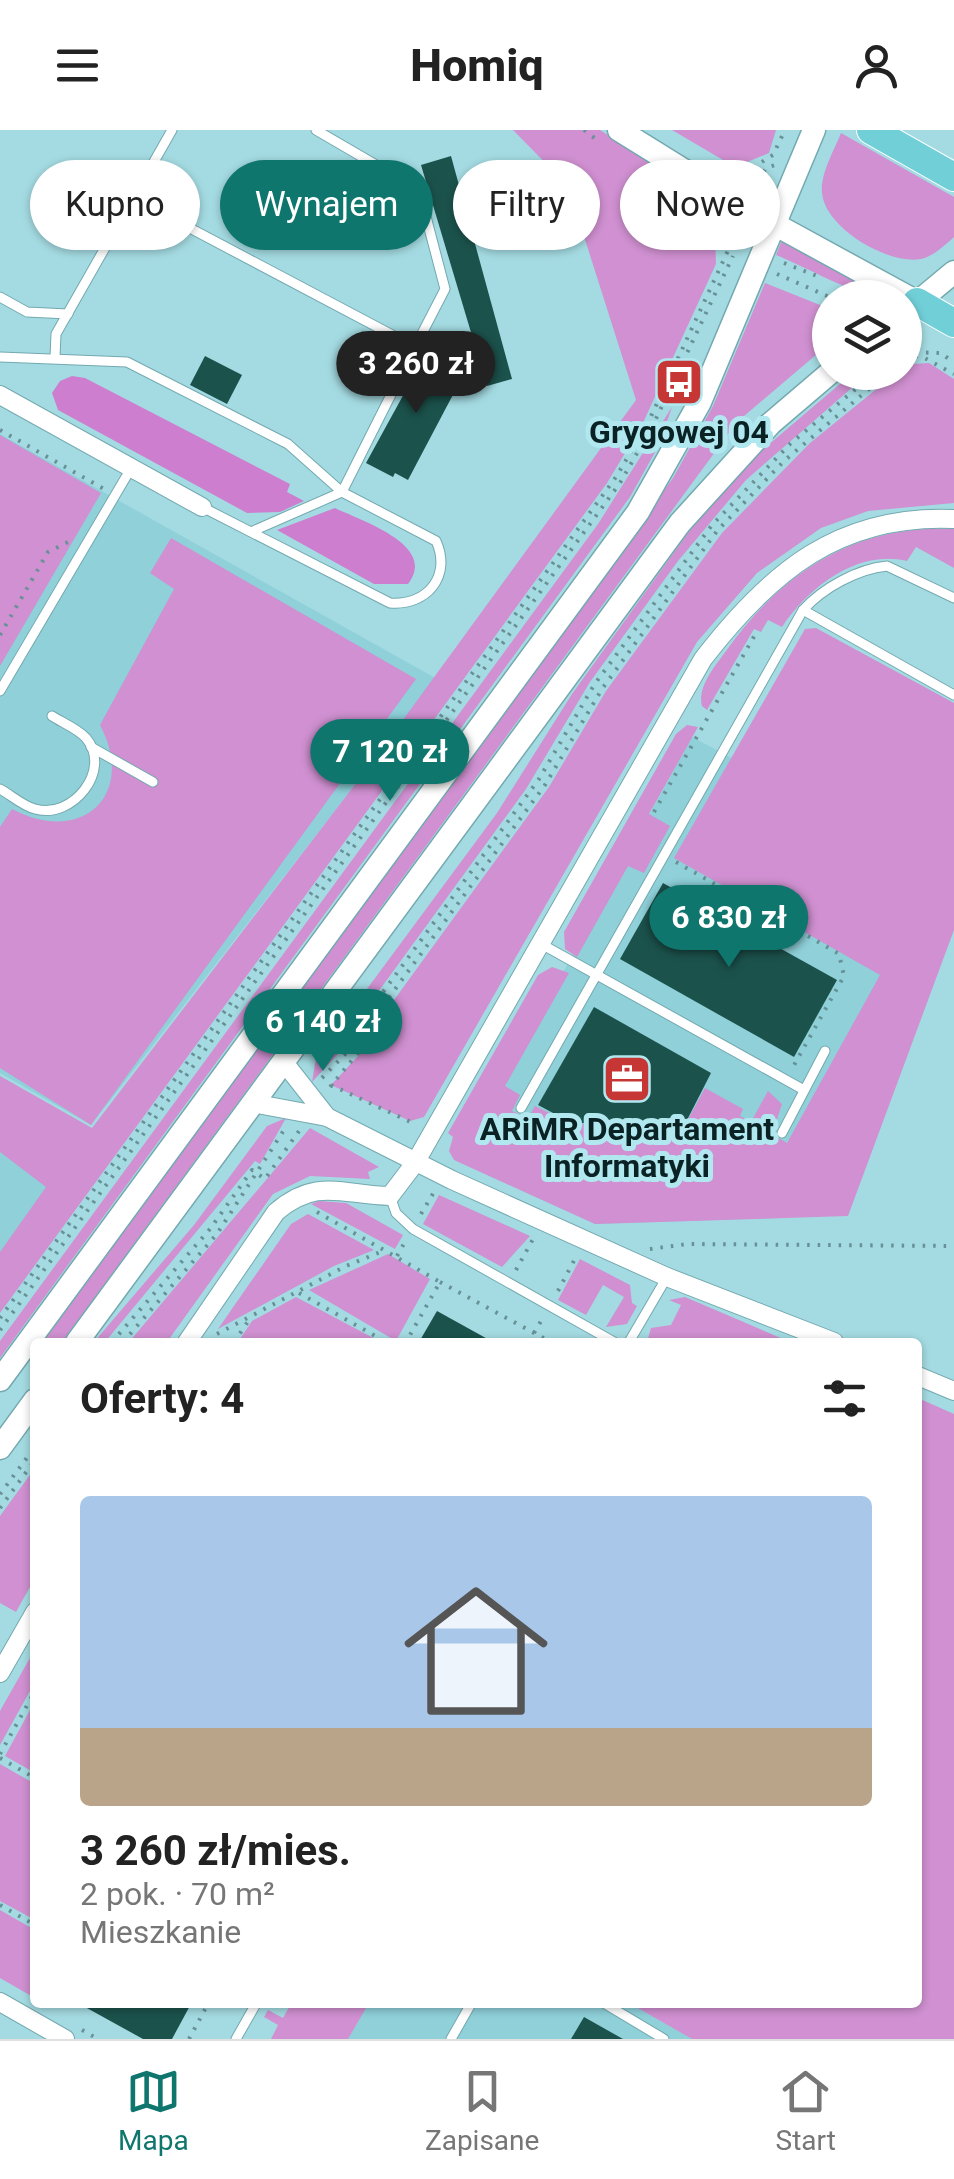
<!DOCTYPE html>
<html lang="pl">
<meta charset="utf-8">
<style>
:root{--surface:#fff;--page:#f6f6f6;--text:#222;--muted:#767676;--line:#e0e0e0;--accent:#0f766e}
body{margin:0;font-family:Roboto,sans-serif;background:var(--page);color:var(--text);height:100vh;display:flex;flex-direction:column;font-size:38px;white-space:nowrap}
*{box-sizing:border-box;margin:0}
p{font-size:32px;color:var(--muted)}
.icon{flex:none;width:55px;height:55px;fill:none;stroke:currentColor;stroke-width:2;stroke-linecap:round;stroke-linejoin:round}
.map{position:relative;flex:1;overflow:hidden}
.drawer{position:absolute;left:30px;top:1208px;width:892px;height:670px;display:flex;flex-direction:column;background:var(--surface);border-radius:10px;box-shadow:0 2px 8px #0004}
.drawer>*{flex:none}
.banner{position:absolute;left:30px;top:30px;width:895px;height:90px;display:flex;gap:20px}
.fabs{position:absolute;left:812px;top:150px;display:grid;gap:20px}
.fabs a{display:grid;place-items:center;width:110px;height:110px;border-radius:50%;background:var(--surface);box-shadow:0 2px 8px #0004;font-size:50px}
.price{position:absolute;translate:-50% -85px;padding:0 22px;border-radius:35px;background:var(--accent);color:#fff;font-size:32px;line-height:65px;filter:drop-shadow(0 2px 5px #0008)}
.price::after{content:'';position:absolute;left:50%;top:60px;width:30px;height:22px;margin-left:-15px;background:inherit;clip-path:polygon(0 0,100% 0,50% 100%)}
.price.on{background:#222;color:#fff}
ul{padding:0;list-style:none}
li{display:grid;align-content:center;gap:20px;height:530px;padding:0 50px}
li span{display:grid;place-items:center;height:310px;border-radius:10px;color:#555}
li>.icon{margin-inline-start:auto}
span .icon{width:180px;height:180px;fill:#fffc;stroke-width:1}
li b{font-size:42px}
h2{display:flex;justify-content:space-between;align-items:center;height:120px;padding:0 50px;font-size:42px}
.pill{padding:0 35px;border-radius:45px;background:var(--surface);box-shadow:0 2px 8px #0004;font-size:35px;line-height:90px}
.pill.on{background:var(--accent);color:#fff}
header{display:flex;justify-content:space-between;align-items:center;height:130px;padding:0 50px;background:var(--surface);font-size:45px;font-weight:800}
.menu{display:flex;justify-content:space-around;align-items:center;height:140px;border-top:2px solid var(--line);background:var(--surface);font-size:28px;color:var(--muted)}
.menu a{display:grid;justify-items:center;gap:5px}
.menu .on{color:var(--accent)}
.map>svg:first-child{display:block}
.built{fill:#8fd0d9}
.green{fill:#d090d1}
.forest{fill:#cd7ecf}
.building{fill:#1c524c}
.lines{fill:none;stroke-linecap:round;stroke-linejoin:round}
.service-casing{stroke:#73a9af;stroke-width:11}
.minor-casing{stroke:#73a9af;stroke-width:20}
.tertiary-casing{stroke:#73a9af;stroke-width:25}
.primary-casing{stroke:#fff;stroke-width:30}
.path{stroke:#679196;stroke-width:4;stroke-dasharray:2.5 8;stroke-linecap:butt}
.service{stroke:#fff;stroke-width:9}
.minor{stroke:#fff;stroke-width:18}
.tertiary{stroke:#fff;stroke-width:22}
.primary{stroke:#71cfd8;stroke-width:28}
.labels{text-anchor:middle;stroke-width:10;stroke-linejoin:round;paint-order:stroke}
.poi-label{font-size:32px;font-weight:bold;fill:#0b2224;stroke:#b1e8ef}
</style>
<header><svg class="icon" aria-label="menu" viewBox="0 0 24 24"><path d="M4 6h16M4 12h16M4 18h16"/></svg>Homiq<svg class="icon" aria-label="person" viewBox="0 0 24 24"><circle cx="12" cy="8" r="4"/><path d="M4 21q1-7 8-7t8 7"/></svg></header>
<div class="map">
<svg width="954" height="1909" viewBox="0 0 954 1909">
<rect width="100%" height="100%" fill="#a4dbe2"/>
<g class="built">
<path d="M0,304l437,245 -346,446 -91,-52z"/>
<path d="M692,607l262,138 -171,343 -188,6 -136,-62z"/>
<path d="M0,969l78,45 -78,128z"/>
<path d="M369,1872l260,1 63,36h-344z"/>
</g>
<g class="green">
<path d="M513,0h87l114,74 2,60 -74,161 -35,58 -607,830v-61l46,-65 -46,-35v-76l92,52 281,-367 263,-361 -68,-214z"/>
<path d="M672,0h104l-7,23 -34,14z"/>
<path d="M841,3l113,64v40c-9,8 -20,19 -33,22 -33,6 -96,-31 -99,-66 -2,-19 12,-42 19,-60z"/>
<path d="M782,110l101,57c-25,0 -79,-31 -107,-42z"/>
<path d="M765,153l65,26v34l-93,79 -675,920h-19l630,-864 40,-72z"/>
<path d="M929,233l25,16v124l-86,8 -47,17 -64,45 -60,69 -273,475 -14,4 -79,-36 42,-45 -3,-7 179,-246 57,-96 116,-158 88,-90 85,-69 10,-2 7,-8z"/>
<path d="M854,242l15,1 -123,107 -68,81 -88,121 -64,107 -180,247 4,5 -38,41 4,-24 181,-245 75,-119 121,-168 67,-74z"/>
<path d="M672,277l-13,38 -29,52 -630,861v-17l598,-817z"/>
<path d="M0,305l101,58 -101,173z"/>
<path d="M954,399v39l-38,-21 -9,14c-50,-12 -99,27 -125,66l-14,-7 -7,12 -7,-3 -47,81 -5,-4c-5,-19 13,-40 24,-55 56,-79 129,-127 228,-122z"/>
<path d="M171,408l245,141 -325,446 -91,-57v-241l12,-18c70,37 125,-14 88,-84l74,-136 -24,-16z"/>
<path d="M816,498l138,75v227l-106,286 -253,8 -141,-64 -5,-9 4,-14 -5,-4 90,-158 14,-8 17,6 -64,113 15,9 -8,16 16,7 7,-12 37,18 113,1 20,-37 38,21 -3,7 11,6 17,-31 14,13 -10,30 15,9 93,-168 -206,-117 131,-229z"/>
<path d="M687,595l11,2 -49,87 21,12 -26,47 -16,-7 -51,91 -12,-8 -1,-17 112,-198z"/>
<path d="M286,988l-26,46 -5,-3 -150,181h-11l100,-117 73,-99z"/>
<path d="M310,998l69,39 -11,5 2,7 -60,-3 -37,18 -106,148h-38z"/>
<path d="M439,1065l91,41 -28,31 -79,-43z"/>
<path d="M319,1071l27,2 57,32 -8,14 -84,-45z"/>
<path d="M308,1084l66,36 -40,16 -116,63 73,-105z"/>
<path d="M388,1124l42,25 -34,62 -87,-51z"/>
<path d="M580,1129l50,26 2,18 5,3 -10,18 -21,3 18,-30 -21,-12 -17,30 -28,-15z"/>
<path d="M296,1167l85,45h-143l14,-21z"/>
<path d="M685,1167l105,45h-143l4,-14 20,-3 10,-20 -12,-5z"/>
<path d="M918,1268l36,16v625h-262l-63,-36 289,-1z"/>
<path d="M35,1338v110l-19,34 -16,-9v-87z"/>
<path d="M35,1519v33l-35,63v-34z"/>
<path d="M35,1571v72l-30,-17z"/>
<path d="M0,1634l35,20v136l-35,-19z"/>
<path d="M0,1780l35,20 -2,67 -33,-19z"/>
<path d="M292,1872h77v1l-21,36h-77l7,-14 -14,-8 4,-7 15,8z"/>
</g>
<g class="forest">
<path d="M72,246l13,2 205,106 -3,8 17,9 -24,11 -33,1 -189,-103 -6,-17 8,-12z"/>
<path d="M335,378c24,12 104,37 73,76h-34l-97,-54z"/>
</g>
<g class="building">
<path d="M451,26l61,223 -25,7 -66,-221z"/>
<path d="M428,220l38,20 -58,110 -13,-7 -2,4 -27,-14z"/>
<path d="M205,226l37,19 -15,29 -37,-19z"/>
<path d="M663,753l174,97 -43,77 -174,-98z"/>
<path d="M594,877l117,66 -26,51 -113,-1 -34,-18z"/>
<path d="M437,1181l56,31h-74z"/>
<path d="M76,1872h116l-20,37h-29z"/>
<path d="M584,1887l39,22h-52z"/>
</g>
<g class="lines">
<g class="service-casing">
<g id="service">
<path d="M316,0l103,60 26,99 -30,58"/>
<path d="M133,68l282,149 -73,145 94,49c16,35 -9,65 -46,62l-188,-96"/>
<path d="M0,167l27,15 41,2"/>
<path d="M0,227l127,5 161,82 54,48 -89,39"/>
<path d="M55,227l1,-23 116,-204"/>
<path d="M803,480l151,85"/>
<path d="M0,561l130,-221"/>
<path d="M91,617l62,35"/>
<path d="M0,659c11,6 23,17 35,20 37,11 78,-39 51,-71 -8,-9 -23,-15 -34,-22"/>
<path d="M543,815l261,145"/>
<path d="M521,978l282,-498c20,-22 54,-41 84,-44l67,32"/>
<path d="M782,1003l43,-82"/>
<path d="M390,1066l6,17 17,16 201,113"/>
<path d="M629,1212l38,-65"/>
<path d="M602,1872l62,37"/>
<path d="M236,1909l21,-37"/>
<path d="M451,1909l21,-37"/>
</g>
</g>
<g class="minor-casing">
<g id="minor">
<path d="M0,265l202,112"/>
<path d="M283,931l44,56"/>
<path d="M252,973l75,14 125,63 215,97 167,65"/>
<path d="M187,1212l89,-130c41,-35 66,-17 114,-16l25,-33 288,-504c67,-87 136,-145 251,-140"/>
<path d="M918,1246l36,15"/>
<path d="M0,1543l35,-61"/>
<path d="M0,1872l65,37"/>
</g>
</g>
<g class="tertiary-casing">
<g id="tertiary">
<path d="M619,0l124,77 174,95"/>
<path d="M907,181l47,-39"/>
<path d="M77,1212l603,-819 90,-99 61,-52"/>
<path d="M0,1250l638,-868 62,-110 114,-272"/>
<path d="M0,1318l35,-48"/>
</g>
</g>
<g class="primary-casing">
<g id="primary">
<path d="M871,0l83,47"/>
<path d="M917,172l37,21"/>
</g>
</g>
<g class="path">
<path d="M584,0l13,10"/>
<path d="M744,43l29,-18 12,-25"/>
<path d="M653,50l60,37"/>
<path d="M753,60l13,-22 9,-3"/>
<path d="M723,92l5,29"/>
<path d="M732,98v14l11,4"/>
<path d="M784,133l38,15"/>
<path d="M777,144l55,24"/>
<path d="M905,222l36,1 13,10"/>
<path d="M905,226h16l33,18"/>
<path d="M0,300l104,59"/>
<path d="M0,505l48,-83 22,-11"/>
<path d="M654,682l102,-179"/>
<path d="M676,732l76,43 5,22"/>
<path d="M753,803l4,-6 25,-6 57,33 5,22 -51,91"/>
<path d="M322,948l32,-33 191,-260 57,-96 115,-158 67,-70 105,-89"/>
<path d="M331,955l82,38"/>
<path d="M330,957l37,-45 -14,-9 186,-254 55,-94 118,-160 78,-81 86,-72"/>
<path d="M317,1082l123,70 -34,60"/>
<path d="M421,1084l13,-22"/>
<path d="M650,1119l38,-5 266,2"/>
<path d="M397,1126l9,-16"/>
<path d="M516,1140l17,-31"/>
<path d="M440,1152l111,60"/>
<path d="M558,1161l19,-36"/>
<path d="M299,1163l87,49"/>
<path d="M0,1188l616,-841 31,-52 85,-183"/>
<path d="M0,1200l620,-847 32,-56 81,-171"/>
<path d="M534,1203l7,-12"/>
<path d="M217,1204l129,-68 37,-15"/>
<path d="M112,1212l98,-113 42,-59 13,9 34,-48"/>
<path d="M123,1212l94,-108 67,-104"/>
<path d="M234,1212l17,-25"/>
<path d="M0,1364l35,-47"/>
<path d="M0,1378l35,-48"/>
<path d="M0,1624l35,-63"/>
<path d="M0,1628l35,20"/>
<path d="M0,1775l35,20"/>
<path d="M82,1900l16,9"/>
<path d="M189,1909l20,-37"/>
</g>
<use href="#service" class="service"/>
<use href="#minor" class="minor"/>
<use href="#tertiary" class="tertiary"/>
<use href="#primary" class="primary"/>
</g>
<defs>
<g id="bus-square" transform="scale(2.5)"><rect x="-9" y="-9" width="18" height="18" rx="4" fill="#c53635" stroke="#b1e8ef"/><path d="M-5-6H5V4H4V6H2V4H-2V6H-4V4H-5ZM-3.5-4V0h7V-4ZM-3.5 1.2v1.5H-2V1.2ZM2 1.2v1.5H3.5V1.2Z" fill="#fff"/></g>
<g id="office-square" transform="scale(2.5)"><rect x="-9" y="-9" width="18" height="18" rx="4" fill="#c53635" stroke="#b1e8ef"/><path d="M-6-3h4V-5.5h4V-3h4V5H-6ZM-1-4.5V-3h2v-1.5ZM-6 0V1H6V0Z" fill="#fff"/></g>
</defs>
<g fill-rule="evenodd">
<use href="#bus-square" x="679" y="252"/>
<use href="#office-square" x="627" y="949"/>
</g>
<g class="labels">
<g class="poi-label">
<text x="679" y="313">Grygowej 04</text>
<text x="627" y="1010">ARiMR Departament<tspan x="627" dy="37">Informatyki</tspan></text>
</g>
</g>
</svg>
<div class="fabs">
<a><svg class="icon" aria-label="layers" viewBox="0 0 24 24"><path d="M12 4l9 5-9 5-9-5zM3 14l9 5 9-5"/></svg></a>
</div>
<b class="price on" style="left:416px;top:286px">3 260 zł</b>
<b class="price" style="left:390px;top:674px">7 120 zł</b>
<b class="price" style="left:729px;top:840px">6 830 zł</b>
<b class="price" style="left:323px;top:944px">6 140 zł</b>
<div class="banner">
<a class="pill">Kupno</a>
<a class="pill on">Wynajem</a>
<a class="pill">Filtry</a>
<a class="pill">Nowe</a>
</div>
<section class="drawer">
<h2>Oferty: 4<svg class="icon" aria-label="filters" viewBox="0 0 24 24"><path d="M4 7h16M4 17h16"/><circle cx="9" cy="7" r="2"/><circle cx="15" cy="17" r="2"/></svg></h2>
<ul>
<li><span style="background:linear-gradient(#a9c7e8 75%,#b9a48a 0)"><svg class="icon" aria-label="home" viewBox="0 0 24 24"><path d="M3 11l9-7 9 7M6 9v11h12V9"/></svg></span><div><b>3 260 zł/mies.</b><p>2 pok. · 70 m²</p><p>Mieszkanie</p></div></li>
</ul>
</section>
</div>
<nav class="menu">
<a class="on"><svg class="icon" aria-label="map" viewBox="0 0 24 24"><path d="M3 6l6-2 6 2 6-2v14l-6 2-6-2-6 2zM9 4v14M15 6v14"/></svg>Mapa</a>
<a><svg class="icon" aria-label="saved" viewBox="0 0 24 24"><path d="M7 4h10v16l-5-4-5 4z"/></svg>Zapisane</a>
<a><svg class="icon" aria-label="home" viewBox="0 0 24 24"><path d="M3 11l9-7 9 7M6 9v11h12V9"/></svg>Start</a>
</nav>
